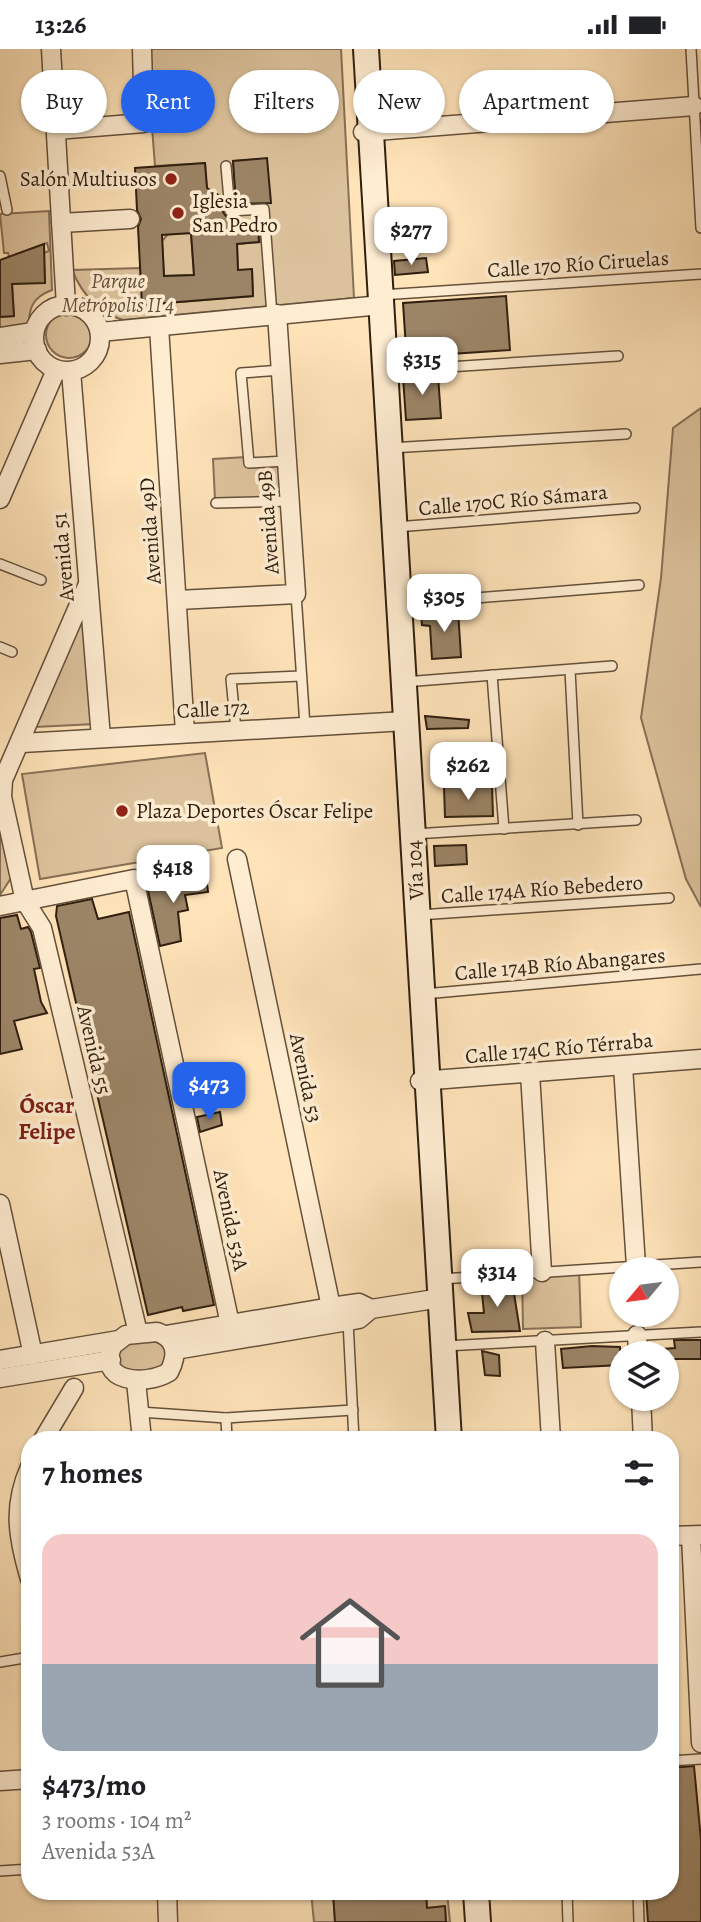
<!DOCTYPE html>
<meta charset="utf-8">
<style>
:root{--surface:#fff;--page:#f6f6f6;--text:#202124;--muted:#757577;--accent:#2563eb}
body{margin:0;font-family:Alegreya,serif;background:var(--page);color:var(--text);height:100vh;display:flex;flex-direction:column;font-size:26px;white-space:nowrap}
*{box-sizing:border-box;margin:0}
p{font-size:23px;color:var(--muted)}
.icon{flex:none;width:38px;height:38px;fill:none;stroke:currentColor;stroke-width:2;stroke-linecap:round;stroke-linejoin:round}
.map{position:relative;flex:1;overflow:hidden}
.panel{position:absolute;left:21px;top:1382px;width:658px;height:469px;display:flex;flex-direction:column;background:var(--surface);border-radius:28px;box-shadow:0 2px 5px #0004}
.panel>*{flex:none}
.banner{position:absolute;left:21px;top:21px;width:660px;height:63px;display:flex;gap:14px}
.needle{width:46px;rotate:241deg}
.controls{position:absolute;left:609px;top:1208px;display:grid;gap:14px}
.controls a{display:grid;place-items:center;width:70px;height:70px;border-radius:50%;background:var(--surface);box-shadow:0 2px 5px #0004;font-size:35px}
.price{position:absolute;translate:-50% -60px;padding:0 16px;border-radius:14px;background:#fff;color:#222;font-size:23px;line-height:46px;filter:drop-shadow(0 2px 4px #0008)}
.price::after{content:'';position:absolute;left:50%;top:42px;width:21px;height:16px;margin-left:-10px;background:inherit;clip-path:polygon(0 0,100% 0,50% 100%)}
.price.on{background:var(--accent);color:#fff}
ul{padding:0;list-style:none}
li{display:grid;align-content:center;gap:14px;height:371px;padding:0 21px}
li span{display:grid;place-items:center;height:217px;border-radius:21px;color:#555}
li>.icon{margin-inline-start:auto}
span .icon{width:126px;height:126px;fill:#fffc;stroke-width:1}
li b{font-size:30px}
h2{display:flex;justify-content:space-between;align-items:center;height:84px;padding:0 21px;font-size:30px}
.tag{padding:0 24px;border-radius:32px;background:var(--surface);box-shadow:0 2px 5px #0004;font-size:24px;line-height:63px}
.tag.on{background:var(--accent);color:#fff}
.status{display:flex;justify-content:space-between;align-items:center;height:49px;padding:0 35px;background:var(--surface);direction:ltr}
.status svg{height:19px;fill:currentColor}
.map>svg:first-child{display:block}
.green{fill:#dcc29c;stroke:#867056;stroke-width:2;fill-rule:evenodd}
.building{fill:#9c8567;stroke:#301f0f;stroke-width:2;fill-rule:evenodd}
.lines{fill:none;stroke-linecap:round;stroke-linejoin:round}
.lane-casing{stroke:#64503a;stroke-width:12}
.street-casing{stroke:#64503a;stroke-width:21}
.secondary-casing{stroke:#301f0f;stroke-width:28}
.lane{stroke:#ffedd2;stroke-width:9}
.street{stroke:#ffedd2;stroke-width:18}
.secondary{stroke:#ffedd2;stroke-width:24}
.poi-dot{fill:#8f2418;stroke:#ffedd2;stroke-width:2.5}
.labels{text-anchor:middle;stroke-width:7;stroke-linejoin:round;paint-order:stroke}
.poi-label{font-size:21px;fill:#301f0f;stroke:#ffedd2;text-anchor:start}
.street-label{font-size:21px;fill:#301f0f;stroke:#ffedd2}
.park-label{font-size:21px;font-style:italic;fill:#645039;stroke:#ffedd2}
.neighbourhood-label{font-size:23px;font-weight:bold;fill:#7a1f14;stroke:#ffedd2}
</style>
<div class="status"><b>13:26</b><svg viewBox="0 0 49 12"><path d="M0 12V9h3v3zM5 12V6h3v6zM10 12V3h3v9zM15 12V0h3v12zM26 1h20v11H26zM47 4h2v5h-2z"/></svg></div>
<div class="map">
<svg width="701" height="1873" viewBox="0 0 701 1873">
<rect width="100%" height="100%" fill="#ffe3b9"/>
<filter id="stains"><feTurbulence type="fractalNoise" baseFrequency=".00286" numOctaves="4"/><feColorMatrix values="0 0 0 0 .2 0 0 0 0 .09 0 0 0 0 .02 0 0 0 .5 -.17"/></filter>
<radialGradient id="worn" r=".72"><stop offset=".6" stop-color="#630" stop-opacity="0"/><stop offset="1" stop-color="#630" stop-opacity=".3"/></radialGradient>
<g class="green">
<path d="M146,0h195l13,249 -231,22c-26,-8 -41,-26 -51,-50l68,-2 3,37 110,-9 -1,-26h-14l-1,-26 23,-2v-16l-25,3 -6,-11h-7l-2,-22 -13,-6 -2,-27 -50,3zM266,110l4,43 -34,3 -3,-44z"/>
<path d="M49,162l3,79c-19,7 -24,18 -23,38l-29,3v-14l14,-1 -2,-32 33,-2 -1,-16 -34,-2 39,-13 -2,-8 -38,14 -1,-4h-4l-4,-39z"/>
<path d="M191,184l3,42 -30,1 -2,-35 6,-7z"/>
<circle cx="69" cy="286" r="23"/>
<path d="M701,359v499l-15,-28 -45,-161 20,-140 12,-150z"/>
<path d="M246,408l2,10 34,-1 2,31 -69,3 -2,-41z"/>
<path d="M87,554l8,121 -59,3z"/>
<path d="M205,704l17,95 -182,31 -18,-105z"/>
<path d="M0,777l11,52 -11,17z"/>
<path d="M579,1221l2,57 -58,2 -1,-56z"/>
<path d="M159,1287l11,22 -15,16 -29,-1 -10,-11 3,-18z"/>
<path d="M311,1843h22l2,30h-21z"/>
<path d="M426,1843h21l3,30h-4l-1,-16 -18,2z"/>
</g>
<g class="building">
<path d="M267,109l4,45 -35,1 -3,-43z"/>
<path d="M205,114l2,25 15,9v9h-3l6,9 13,14 20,-3 1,16 -22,2 1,26 14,-1 1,27 -111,9 -4,-78 3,-8 -4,-9 -2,-42zM191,184l3,42 -30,1 -2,-41z"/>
<path d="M44,195l1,39 -33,1 2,32 -14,1v-57z"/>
<path d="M426,209l2,14 -33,3 -1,-14z"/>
<path d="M506,247l4,54 -74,5 1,6 -30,2 -4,-60z"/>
<path d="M438,326l3,43 -35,2 -3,-43z"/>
<path d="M458,561l3,47 -29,2 -2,-33 -8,-1 -1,-12z"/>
<path d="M425,667l44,4 -1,8 -41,1z"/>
<path d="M492,737l1,30 -48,1 -1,-30z"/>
<path d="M466,796l1,19 -32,2 -1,-20z"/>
<path d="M206,826l2,17 -23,3 3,15 -10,2 3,29 -21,5 -13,-60z"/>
<path d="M92,850l6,20 31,-7 85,393 -31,6 -1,-4 -34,8 -92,-399 1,-10z"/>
<path d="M17,866l4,14 7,-2 3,5 9,36 -6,1 7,33 6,11 -33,8 8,28 -22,5v-136z"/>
<path d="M220,1063l2,13 -22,7 -3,-15z"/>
<path d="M512,1232l8,50 -48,1 -4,-19h16l-3,-30z"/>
<path d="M674,1291h27v19h-34v-6h-18v-3l26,-2z"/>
<path d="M592,1297l28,1 1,18 -58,3 -2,-19z"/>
<path d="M482,1302l17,4 1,21 -15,-1z"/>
<path d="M694,1717l7,74v82h-53l-2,-30h24v-124z"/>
<path d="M333,1843h93l1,16 18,-2 1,16h-111z"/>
</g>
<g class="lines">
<g class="lane-casing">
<g id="lane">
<path d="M691,0l10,179"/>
<path d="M226,117l4,45 34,-2 8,106"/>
<path d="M0,127l7,34"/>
<path d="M381,246l320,-21"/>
<path d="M282,321l-41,3 8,90 37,-2"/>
<path d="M386,322l232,-15"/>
<path d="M390,399l236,-14"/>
<path d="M216,454l73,-2"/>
<path d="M396,478l239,-19"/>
<path d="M0,515l41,16"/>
<path d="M296,545l9,132"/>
<path d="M400,555l239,-19"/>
<path d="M0,598l12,5"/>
<path d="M570,621l8,155"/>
<path d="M492,626l12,154"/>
<path d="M404,633l208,-16"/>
<path d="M236,681l-5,-51 70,-3"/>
<path d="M414,785l222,-14"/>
<path d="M419,866l250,-17"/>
<path d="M424,945l277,-25"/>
<path d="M441,1230l260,-17"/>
<path d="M348,1272l6,119"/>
<path d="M445,1297l256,-14"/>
<path d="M140,1363l86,6 127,-8"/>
<path d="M226,1369l1,22"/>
<path d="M0,1613l30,-5"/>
<path d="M670,1712l31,-2"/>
<path d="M0,1822l30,-2"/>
<path d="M567,1843l1,30"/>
<path d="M638,1843l1,30"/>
</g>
</g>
<g class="street-casing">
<g id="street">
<path d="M51,0l15,257"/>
<path d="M56,81l88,-7 -2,-74"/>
<path d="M363,83l331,-26"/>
<path d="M61,174l69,-4"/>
<circle cx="67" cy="289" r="33"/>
<path d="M159,278l26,405"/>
<path d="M100,283l281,-27"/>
<path d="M0,288l33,-5"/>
<path d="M0,305l37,-4"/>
<path d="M71,322l30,367"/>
<path d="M0,450l56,-129"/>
<path d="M88,535l-85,196 -1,17 23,104 17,27 96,405"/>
<path d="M178,551l118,-6 -19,-280"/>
<path d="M22,694l384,-22"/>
<path d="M237,810l94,448"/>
<path d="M0,857l134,-27 96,445"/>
<path d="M623,1017l13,200"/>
<path d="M530,1024l12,199"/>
<path d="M420,1032l281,-22"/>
<path d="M0,1155l33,151"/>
<path d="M157,1283c20,7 21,23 12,40 -23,14 -74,11 -56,-27l13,-10z"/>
<path d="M166,1286l165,-28 28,-4 12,6"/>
<path d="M637,1286l1,18"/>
<path d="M545,1292l6,99"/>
<path d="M175,1301l173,-29 11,-2 12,-10 70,-11"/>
<path d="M0,1311l119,-20"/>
<path d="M0,1329l111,-18"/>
<path d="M136,1332l6,59"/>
<path d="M641,1349l2,42"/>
<path d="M43,1391l31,-52"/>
<path d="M30,1418c-18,40 -12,71 0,112"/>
<path d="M670,1487l31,-1"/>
<path d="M691,1487l10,207"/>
<path d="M0,1732l30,-2"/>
<path d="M167,1843l1,30"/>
</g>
</g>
<g class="secondary-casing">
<g id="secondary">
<path d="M366,0l83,1391"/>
<path d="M476,1843l2,30"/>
</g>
</g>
<use href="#lane" class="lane"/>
<use href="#street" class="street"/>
<use href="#secondary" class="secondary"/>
</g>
<g class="poi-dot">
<circle cx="171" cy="130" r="7"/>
<circle cx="178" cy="164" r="7"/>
<circle cx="122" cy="762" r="7"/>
</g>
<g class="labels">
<g class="poi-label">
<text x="157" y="137" text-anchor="end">Salón Multiusos</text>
<text x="192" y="159">Iglesia<tspan x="192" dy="24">San Pedro</tspan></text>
<text x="136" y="769">Plaza Deportes Óscar Felipe</text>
</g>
<g class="street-label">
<text transform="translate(578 215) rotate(-4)" y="7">Calle 170 Río Ciruelas</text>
<text transform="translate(513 451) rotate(-5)" y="7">Calle 170C Río Sámara</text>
<text transform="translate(268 473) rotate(-94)" y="7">Avenida 49B</text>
<text transform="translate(150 482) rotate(-94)" y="7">Avenida 49D</text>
<text transform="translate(63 508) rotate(-95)" y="7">Avenida 51</text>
<text transform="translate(213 660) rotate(-3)" y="7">Calle 172</text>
<text transform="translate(415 821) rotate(-93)" y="7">Vía 104</text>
<text transform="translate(542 840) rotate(-4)" y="7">Calle 174A Río Bebedero</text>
<text transform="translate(560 915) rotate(-5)" y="7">Calle 174B Río Abangares</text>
<text transform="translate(559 999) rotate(-5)" y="7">Calle 174C Río Térraba</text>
<text transform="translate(94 1001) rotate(77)" y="7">Avenida 55</text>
<text transform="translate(306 1029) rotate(78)" y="7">Avenida 53</text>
<text transform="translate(231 1171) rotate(78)" y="7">Avenida 53A</text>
</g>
<g class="park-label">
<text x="118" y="239">Parque<tspan x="118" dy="24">Metrópolis II 4</tspan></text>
</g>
<g class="neighbourhood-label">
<text x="47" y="1064">Óscar<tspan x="47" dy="26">Felipe</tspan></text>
</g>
</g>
<rect width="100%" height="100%" filter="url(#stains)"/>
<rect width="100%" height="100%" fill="url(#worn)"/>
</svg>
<div class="controls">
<a><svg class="needle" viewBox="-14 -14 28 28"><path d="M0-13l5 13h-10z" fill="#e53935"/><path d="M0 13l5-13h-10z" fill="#757577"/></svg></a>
<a><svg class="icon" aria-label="layers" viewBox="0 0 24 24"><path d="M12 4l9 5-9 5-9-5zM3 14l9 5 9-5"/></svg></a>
</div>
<b class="price" style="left:411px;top:218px">$277</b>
<b class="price" style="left:422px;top:348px">$315</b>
<b class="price" style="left:444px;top:585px">$305</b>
<b class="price" style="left:468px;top:753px">$262</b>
<b class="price" style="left:173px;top:856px">$418</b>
<b class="price on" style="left:209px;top:1073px">$473</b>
<b class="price" style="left:497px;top:1260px">$314</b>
<div class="banner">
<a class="tag">Buy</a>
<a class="tag on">Rent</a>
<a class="tag">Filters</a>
<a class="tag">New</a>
<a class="tag">Apartment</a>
</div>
<section class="panel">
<h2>7 homes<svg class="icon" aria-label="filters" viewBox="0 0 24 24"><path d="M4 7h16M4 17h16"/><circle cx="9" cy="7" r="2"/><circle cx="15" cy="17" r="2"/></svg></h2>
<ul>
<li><span style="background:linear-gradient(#f6c9c9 60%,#9aa5b1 0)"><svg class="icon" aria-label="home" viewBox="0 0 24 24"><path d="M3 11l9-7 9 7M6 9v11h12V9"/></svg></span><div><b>$473/mo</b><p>3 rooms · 104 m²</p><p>Avenida 53A</p></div></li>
</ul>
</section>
</div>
